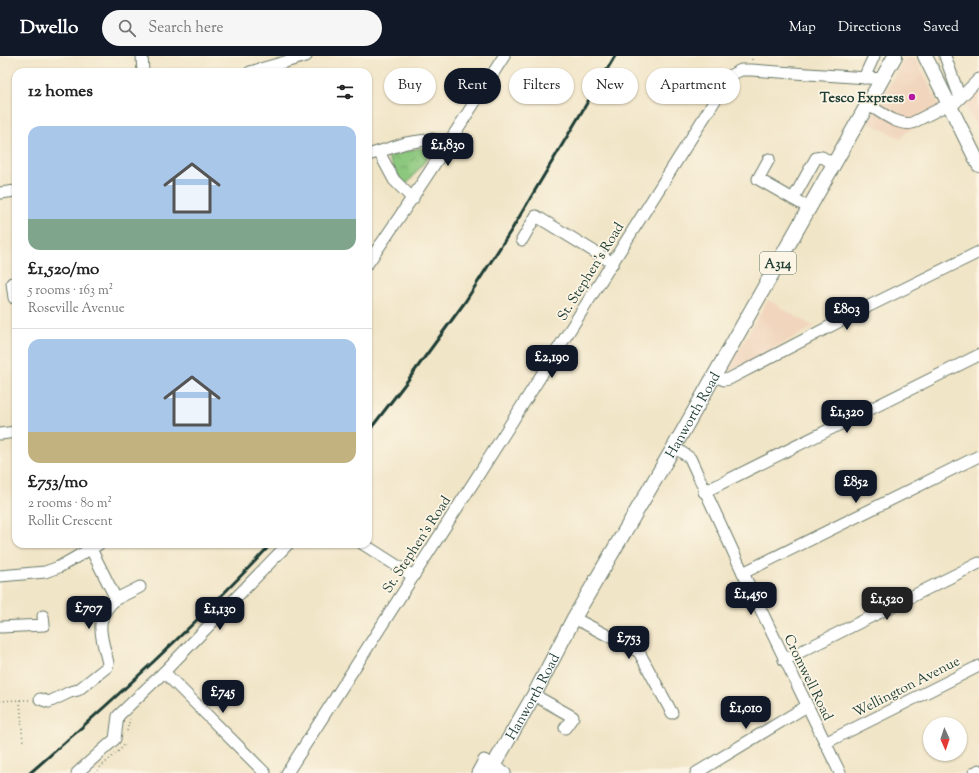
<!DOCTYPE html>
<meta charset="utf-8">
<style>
:root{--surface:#fff;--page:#f6f6f6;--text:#222;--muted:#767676;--line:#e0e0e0;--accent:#111827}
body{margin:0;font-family:"Sorts Mill Goudy",serif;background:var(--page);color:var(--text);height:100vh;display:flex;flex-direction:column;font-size:15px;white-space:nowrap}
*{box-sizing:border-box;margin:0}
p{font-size:13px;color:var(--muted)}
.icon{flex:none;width:22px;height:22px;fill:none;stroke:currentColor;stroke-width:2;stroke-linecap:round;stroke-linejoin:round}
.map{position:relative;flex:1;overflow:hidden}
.panel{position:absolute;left:12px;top:12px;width:360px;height:480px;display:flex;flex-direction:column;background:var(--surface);border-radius:12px;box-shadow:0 1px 3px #0004}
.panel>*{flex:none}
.banner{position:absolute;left:384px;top:12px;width:380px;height:36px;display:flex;gap:8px}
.needle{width:26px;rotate:177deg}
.buttons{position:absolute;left:923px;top:661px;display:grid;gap:8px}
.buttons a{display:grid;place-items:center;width:44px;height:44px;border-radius:50%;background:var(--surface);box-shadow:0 1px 3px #0004;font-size:20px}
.price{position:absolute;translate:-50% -34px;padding:0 9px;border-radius:8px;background:var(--accent);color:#fff;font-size:13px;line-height:26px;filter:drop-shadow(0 1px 2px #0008)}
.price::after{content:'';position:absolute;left:50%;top:24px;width:12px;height:9px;margin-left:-6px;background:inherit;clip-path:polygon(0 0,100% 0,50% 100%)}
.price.on{background:#222;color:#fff}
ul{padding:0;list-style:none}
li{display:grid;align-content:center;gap:8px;height:212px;padding:0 16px}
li+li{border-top:1px solid var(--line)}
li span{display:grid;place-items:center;height:124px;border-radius:12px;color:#555}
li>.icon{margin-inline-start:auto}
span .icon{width:72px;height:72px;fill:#fffc;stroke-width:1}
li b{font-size:17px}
h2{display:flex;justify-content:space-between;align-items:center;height:48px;padding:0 16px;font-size:17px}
.pill{padding:0 14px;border-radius:18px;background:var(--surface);box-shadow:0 1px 3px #0004;font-size:14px;line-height:36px}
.pill.on{background:var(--accent);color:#fff}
header{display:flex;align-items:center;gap:24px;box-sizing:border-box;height:56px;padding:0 20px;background:var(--accent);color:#fff}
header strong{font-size:19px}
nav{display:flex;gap:22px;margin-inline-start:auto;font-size:14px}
.search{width:280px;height:36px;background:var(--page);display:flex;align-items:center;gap:10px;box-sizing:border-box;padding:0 14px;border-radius:22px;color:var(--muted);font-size:15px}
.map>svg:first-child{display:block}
.built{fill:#f1d5bd}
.park{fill:url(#park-crowns);stroke:#568259}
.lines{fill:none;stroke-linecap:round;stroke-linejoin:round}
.minor-casing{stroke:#687867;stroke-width:13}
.major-casing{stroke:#687867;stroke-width:16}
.path{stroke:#687867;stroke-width:1.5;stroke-dasharray:1 3;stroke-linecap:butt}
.minor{stroke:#fff;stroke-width:11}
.major{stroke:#fff;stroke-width:14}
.rail{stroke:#1f3d34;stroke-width:3}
.poi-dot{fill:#b5179e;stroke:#fcf5e5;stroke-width:1.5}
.labels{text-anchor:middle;stroke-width:3.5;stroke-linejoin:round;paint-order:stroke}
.shield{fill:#fcf5e5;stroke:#617469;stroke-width:1}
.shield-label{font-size:13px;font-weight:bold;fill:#1f3d34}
.poi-label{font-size:14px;font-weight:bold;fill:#1f3d34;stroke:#fcf5e5;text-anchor:end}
.street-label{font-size:14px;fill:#1f3d34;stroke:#fcf5e5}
</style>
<header>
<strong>Dwello</strong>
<div class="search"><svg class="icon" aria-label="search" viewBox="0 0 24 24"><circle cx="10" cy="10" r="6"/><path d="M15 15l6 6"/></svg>Search here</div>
<nav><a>Map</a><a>Directions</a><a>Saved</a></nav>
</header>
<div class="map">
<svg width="979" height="717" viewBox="0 0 979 717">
<defs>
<pattern id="park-crowns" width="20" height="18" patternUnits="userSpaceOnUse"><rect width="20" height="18" fill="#8cc87e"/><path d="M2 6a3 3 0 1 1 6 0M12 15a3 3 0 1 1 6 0" fill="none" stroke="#72a468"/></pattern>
</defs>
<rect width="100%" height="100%" fill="#fcf5e5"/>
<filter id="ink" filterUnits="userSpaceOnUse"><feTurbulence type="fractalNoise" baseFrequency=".025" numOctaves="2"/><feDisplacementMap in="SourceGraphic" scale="8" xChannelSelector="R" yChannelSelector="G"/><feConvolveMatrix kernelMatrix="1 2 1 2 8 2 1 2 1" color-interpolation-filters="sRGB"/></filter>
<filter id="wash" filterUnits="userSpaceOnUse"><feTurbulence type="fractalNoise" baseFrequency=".012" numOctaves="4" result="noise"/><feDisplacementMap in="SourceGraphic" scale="16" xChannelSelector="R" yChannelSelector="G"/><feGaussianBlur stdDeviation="0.9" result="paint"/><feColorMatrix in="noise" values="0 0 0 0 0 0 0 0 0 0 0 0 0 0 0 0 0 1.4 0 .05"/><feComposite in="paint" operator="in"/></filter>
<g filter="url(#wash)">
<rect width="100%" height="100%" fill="#f1e5c7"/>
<g class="built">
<path d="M909,1l6,1 4,5 24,51 -37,18 -5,7 -33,-17 35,-61z"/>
<path d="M979,29v46l-16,-30z"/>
<path d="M768,244l46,27 -84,44 -2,-2z"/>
</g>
<path class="park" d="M423,92l4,2 2,5 -2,4 -20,25 -10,-9 -9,-18 27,-8z"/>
</g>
<g filter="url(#ink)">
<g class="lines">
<g class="minor-casing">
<g id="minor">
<path d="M142,0l1,16"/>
<path d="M945,0l15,42"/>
<path d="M250,16l56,-16"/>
<path d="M864,22l10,-22"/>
<path d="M955,47l24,-24"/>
<path d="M867,48c14,8 30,22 45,19l37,-19"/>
<path d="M379,96l15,28 19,19"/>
<path d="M368,99l38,-12 27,-4 15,6"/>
<path d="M769,103l-11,20 51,29"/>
<path d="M0,137l16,-2"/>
<path d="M793,143l23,-41 6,-1 12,7"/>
<path d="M522,184l14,-24 77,47"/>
<path d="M368,207c47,-68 92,-137 136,-207"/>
<path d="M12,227l2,15"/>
<path d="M714,320l10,4 5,-1 138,-72 112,-55"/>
<path d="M0,378l16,-2"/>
<path d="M674,391l16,11 53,115 97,200"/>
<path d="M704,436l275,-137"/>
<path d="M363,488l50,32"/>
<path d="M91,493l25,50 24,-12"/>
<path d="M743,517l236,-117"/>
<path d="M0,520l45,-4 14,-5 40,-23"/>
<path d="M574,562l65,34 33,61"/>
<path d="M0,571l44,-2 -1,-9"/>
<path d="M784,604l195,-97"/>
<path d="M164,616l101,101"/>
<path d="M534,639l39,22 -8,11"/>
<path d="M40,643l9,3 21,-10 8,-2 29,-23 1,-4c-6,-26 -16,-44 8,-64"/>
<path d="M825,687l154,-77"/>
<path d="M77,717l38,-34 3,-23 46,-44 124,-128"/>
<path d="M287,717l190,-296 254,-402 10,-5h10l131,9"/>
<path d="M477,717l7,-13 21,13"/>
<path d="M696,717l111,-67"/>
<path d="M974,717l5,-3"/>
</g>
</g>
<g class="major-casing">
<g id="major">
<path d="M925,0l54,109"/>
<path id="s1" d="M489,717l45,-78 40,-77 100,-171 221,-391"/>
</g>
</g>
<g class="path">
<path d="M752,4v-4"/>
<path d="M20,644h10"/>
<path d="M0,645l20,-1 3,43"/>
<path d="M127,675l3,-12"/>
<path d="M94,717l29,-26 1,-2"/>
</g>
<use href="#minor" class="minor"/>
<use href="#major" class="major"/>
<g class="rail">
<path d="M368,376l40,-52 57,-78 47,-73 103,-173"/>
<path d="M30,717c62,-54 123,-109 182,-168 20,-20 40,-40 59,-61"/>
</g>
</g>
</g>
<circle class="poi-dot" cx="912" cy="41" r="4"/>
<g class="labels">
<rect class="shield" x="760" y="196" width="36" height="22" rx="3"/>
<g class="shield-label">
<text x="778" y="212">A314</text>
</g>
<g class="poi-label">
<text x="904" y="46">Tesco Express</text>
</g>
<g class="street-label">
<text transform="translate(590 215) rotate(-58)" y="5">St. Stephen's Road</text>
<text dy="5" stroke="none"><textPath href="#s1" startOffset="412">Hanworth Road</textPath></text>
<text transform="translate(416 488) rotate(-57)" y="5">St. Stephen's Road</text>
<text transform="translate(809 621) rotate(64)" y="5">Cromwell Road</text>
<text transform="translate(906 630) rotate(-27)" y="5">Wellington Avenue</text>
<text dy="5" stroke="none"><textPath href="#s1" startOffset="88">Hanworth Road</textPath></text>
</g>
</g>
</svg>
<div class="buttons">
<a><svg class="needle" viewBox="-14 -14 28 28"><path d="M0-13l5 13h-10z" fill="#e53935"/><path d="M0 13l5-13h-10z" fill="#767676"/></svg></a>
</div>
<b class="price" style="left:448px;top:111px">£1,830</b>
<b class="price" style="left:847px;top:275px">£803</b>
<b class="price" style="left:552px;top:323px">£2,190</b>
<b class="price" style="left:847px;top:378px">£1,320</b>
<b class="price" style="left:856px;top:448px">£852</b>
<b class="price" style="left:751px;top:560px">£1,450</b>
<b class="price on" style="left:887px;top:565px">£1,520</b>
<b class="price" style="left:89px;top:574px">£707</b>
<b class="price" style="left:220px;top:575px">£1,130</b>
<b class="price" style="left:629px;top:604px">£753</b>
<b class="price" style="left:223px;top:658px">£745</b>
<b class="price" style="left:746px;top:674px">£1,010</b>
<div class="banner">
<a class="pill">Buy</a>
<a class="pill on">Rent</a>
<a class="pill">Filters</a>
<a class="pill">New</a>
<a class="pill">Apartment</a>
</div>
<section class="panel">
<h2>12 homes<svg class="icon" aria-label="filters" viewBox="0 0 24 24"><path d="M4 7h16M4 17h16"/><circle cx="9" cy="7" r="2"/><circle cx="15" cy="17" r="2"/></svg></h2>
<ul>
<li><span style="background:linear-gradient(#a9c7e8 75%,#7fa58c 0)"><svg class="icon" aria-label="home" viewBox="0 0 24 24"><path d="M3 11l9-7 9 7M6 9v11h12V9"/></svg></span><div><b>£1,520/mo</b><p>5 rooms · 163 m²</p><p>Roseville Avenue</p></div></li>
<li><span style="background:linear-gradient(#a9c7e8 75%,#c2b280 0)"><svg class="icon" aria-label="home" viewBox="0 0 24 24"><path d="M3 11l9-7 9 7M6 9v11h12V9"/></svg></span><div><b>£753/mo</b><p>2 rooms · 80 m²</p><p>Rollit Crescent</p></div></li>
</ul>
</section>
</div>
